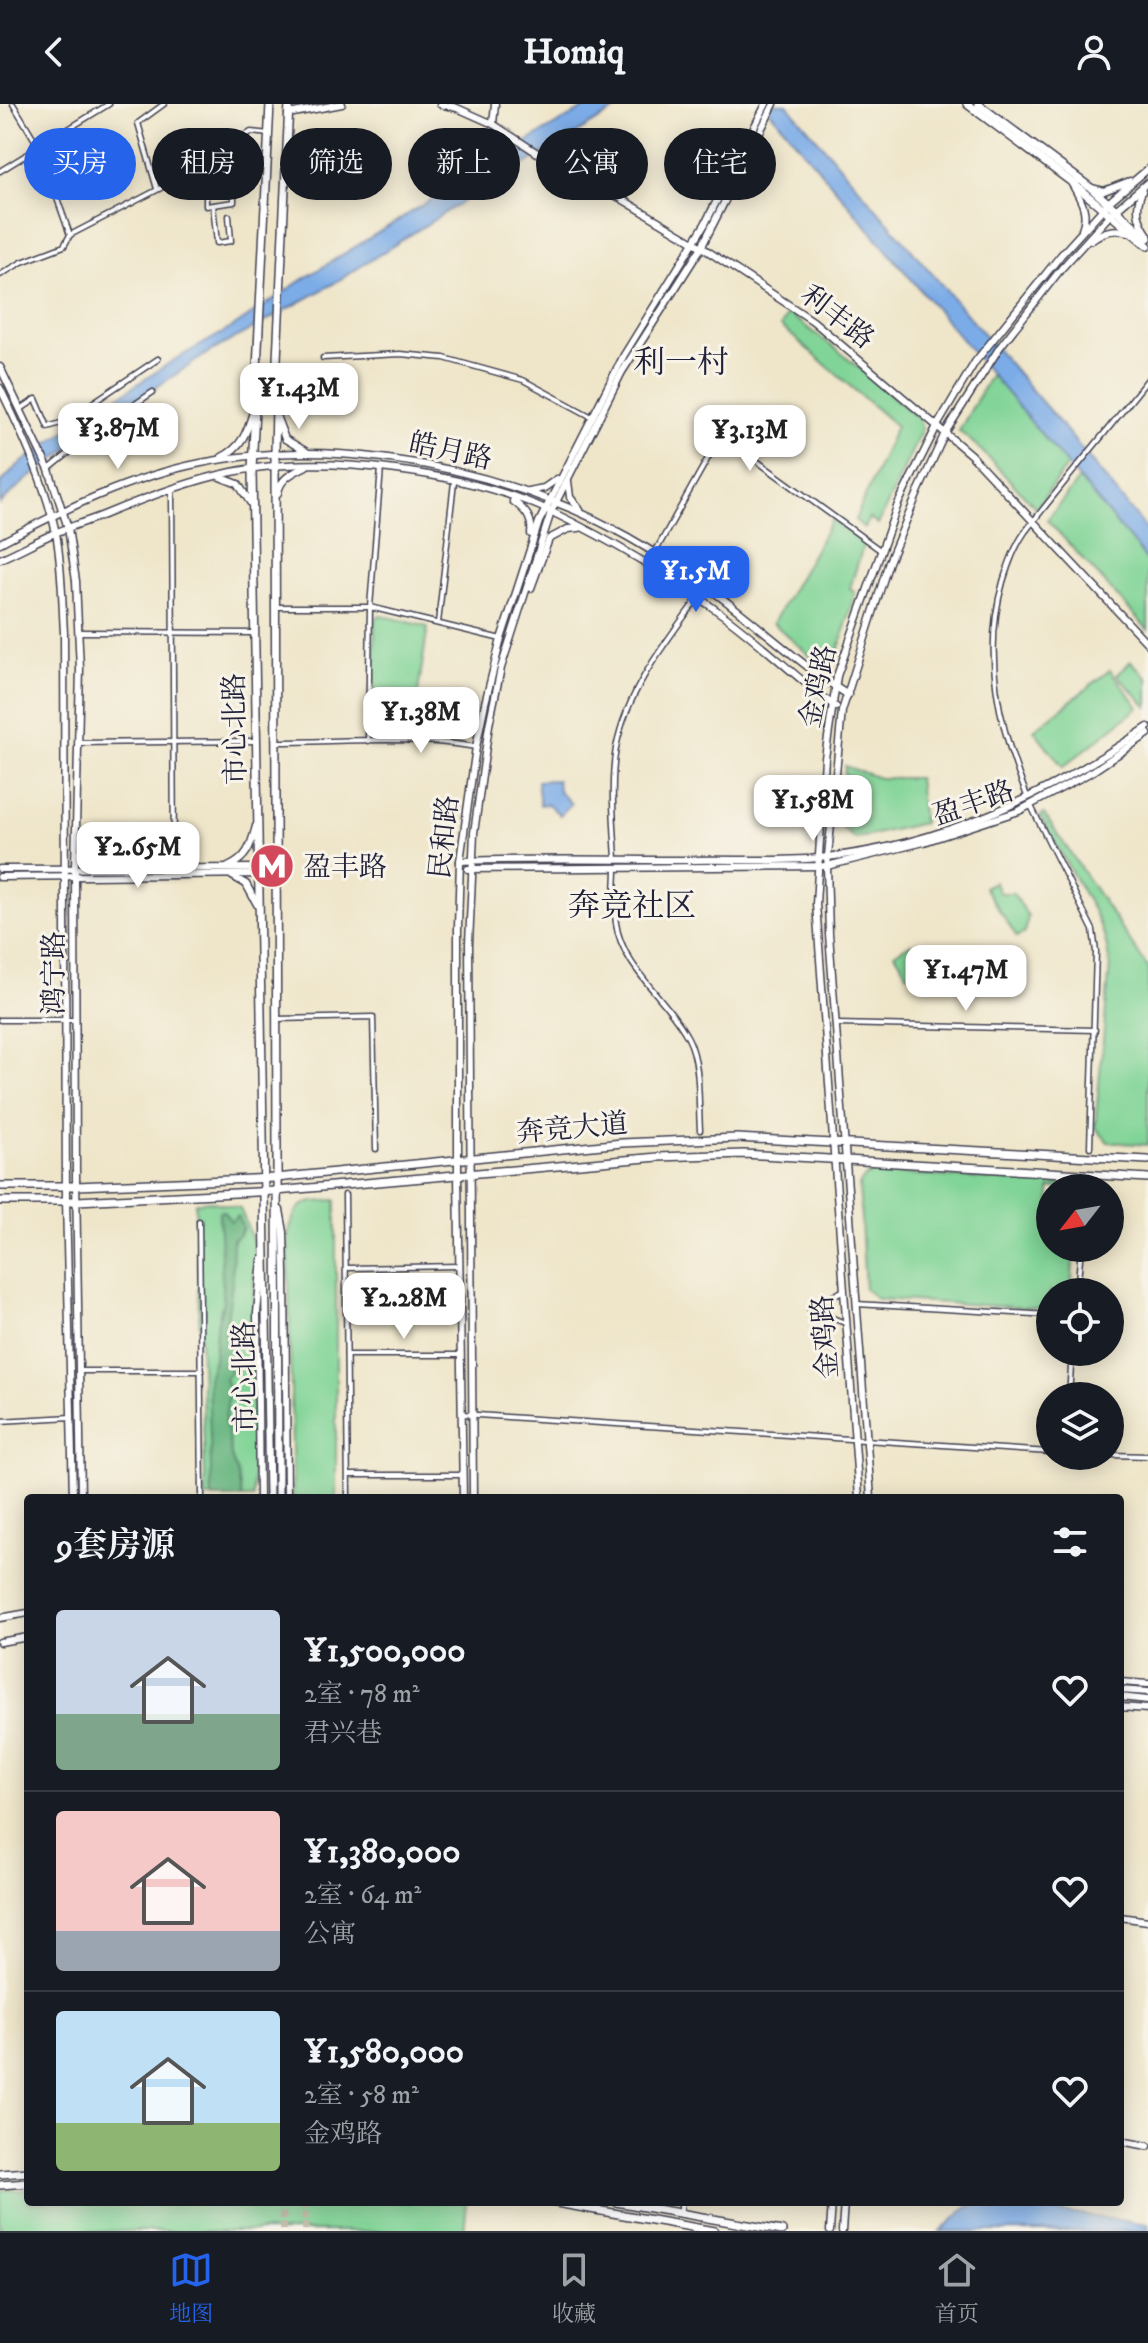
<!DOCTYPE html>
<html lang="zh">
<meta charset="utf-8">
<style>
:root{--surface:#171b24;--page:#242831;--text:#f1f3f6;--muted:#9ea1a6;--line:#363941;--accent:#2563eb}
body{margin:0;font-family:"IM FELL DW Pica","Noto Serif SC",serif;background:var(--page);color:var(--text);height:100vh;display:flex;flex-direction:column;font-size:30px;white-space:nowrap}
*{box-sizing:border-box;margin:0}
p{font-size:26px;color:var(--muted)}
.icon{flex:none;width:44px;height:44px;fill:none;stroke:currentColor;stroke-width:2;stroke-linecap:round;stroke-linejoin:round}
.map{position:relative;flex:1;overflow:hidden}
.details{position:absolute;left:24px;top:1390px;width:1100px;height:712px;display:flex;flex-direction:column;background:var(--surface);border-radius:8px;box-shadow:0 4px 20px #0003}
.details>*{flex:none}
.hud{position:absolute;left:24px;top:24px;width:1100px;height:72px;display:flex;gap:16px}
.needle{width:52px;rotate:239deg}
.tools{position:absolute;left:1036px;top:1070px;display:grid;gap:16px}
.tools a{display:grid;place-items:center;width:88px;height:88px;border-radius:50%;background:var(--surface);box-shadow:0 4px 20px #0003;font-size:40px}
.price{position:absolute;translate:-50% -68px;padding:0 18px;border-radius:16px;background:#fff;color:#222;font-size:26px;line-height:52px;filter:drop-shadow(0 2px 4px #0008)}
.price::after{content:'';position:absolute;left:50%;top:48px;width:24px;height:18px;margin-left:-12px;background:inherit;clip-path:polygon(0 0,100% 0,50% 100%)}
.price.current{background:var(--accent);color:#fff}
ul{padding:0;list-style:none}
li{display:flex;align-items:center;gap:24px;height:200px;padding:0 32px}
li+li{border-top:2px solid var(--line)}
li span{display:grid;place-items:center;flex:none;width:224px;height:160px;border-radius:8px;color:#555}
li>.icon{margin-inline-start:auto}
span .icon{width:96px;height:96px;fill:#fffc;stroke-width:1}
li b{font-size:34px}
h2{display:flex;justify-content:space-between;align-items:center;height:96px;padding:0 32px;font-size:34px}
.chip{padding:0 28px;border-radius:36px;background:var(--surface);box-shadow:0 4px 20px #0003;font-size:28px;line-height:72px}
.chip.current{background:var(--accent);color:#fff}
header{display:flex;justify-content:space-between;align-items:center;height:104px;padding:0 32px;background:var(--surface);font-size:36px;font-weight:800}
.tab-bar{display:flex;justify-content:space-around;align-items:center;height:112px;border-top:2px solid var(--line);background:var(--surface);font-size:22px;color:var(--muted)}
.tab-bar a{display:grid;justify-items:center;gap:4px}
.tab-bar .current{color:var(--accent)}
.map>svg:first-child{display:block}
.green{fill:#81d497;stroke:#527b69;stroke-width:2}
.forest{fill:#68b680;stroke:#456c5e;stroke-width:2}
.water{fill:#7cace7;stroke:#4f6791;stroke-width:2}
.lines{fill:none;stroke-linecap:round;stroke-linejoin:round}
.primary-tunnel{stroke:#c6bfad;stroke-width:7;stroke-dasharray:7 3.5;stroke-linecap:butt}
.minor-casing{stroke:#413f50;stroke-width:7}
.tertiary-casing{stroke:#413f50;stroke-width:9}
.secondary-casing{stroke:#413f50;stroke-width:9}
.primary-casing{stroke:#413f50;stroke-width:10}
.minor{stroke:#fff;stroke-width:4}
.tertiary{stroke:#fff;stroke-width:6}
.secondary{stroke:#fff;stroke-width:6}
.primary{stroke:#fff;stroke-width:7}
.labels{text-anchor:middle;stroke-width:6;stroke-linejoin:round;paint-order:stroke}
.street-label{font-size:28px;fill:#22223b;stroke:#f7f3e8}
.poi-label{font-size:28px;fill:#22223b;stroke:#f7f3e8;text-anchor:start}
.quarter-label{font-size:32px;fill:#22223b;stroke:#f7f3e8}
</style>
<header><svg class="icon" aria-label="back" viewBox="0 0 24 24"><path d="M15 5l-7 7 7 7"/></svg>Homiq<svg class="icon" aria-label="person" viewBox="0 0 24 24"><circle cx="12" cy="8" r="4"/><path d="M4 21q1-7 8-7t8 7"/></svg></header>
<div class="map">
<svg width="1148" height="2127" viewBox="0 0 1148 2127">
<rect width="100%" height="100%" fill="#f7f3e8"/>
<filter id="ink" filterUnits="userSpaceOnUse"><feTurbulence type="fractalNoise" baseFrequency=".0125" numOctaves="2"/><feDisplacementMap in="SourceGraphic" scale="16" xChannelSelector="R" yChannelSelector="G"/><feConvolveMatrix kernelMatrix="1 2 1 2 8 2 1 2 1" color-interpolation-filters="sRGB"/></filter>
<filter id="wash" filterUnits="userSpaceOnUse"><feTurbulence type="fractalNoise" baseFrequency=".006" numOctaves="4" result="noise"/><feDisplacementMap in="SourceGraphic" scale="32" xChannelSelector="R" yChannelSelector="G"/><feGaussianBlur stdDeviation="1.8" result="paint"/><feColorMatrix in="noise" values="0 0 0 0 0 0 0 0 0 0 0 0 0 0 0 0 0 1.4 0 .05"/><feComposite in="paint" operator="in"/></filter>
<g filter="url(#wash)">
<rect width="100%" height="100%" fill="#efe6ca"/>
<g class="green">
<path d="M788,209l52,39 79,67 3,10 -44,96 -9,-7 -5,10 -9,-8 41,-94 -115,-100z"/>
<path d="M991,270l77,91 -32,43 -58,-61 -19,-16z"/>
<path d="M1079,375l69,82v69l-101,-110z"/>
<path d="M832,416l32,23 -14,45 5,5 -17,60 -9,9h-12l-44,-39z"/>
<path d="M380,511l48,12 -17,110h-32l-6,-5 2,-114z"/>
<path d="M1131,557l17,17v29l-31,-32z"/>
<path d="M1110,566l29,37 -76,60 -29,-37z"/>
<path d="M845,662l34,12h39l5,45 -68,16 -12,-10z"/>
<path d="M1044,710l104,154v177l-40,-3 -13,-15 15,-162 -5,-27 -11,-26 -54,-96z"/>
<path d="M994,778l6,11h13l15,23 -3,17 -8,4 -33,-50z"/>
<path d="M910,840l9,4 14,26 -12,5 -14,-6 -12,-20z"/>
<path d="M874,1068l199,13 2,3h-25v60h24l-3,44h-21v17l-173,-10 -12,-10 -6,-104 6,-8z"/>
<path d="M336,1096v298h-43l-5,-262c8,-36 14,-33 48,-36z"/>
<path d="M209,1097l31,7 14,36 -1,254h-47l-11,-295z"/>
<path d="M0,2086h28v12h439l-3,29h-464z"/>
</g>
<path class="forest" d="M223,1107l8,10 7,-5 5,12 -3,6 -7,5 -1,45 -7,48 6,14 -1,27 -5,5 4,12 -4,30 7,40 5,12 5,26h-30l-4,-120 6,-19 2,-31 7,-26 -4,-90z"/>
<g class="water">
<path d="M592,0h33l-171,103 -121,77 -125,69 -107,71 -76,57 -25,23v-20l17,-18 37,-27 120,-79 59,-33 67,-46 197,-122z"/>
<path d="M764,0h23l278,325 83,102v30z"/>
<path d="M557,676l1,10 13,14 -11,11 -12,-11 -8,1 -3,-24z"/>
<path d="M987,2098l161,22v7h-208l28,-24z"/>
</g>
</g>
<g filter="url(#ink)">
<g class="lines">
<g class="primary-tunnel">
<path d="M282,2098l2,29"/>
<path d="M304,2098l2,29"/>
</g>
<g class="minor-casing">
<g id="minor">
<path d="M13,0l26,43 31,88"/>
<path d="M206,56v46l28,-4v-49"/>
<path d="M0,67l109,-67"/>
<path d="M157,85l-19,-66 26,-19"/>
<path d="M213,101l4,38 14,-2 -2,-25"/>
<path d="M0,171l22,-13 42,-16 6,-11 93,-48 88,-55 18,2"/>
<path d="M323,254l77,-4 44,4 79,22 69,37"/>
<path d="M21,305l15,-10 12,28 16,-5 94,-63"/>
<path d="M49,365l48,-39 56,-38"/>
<path d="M172,385l2,378"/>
<path d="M654,450l67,-119 159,115"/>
<path d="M275,503h95l131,32"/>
<path d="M438,519l16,-141"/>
<path d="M79,528l176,1"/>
<path d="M368,637l2,-134 11,-139"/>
<path d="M276,638c66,0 135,-7 200,5"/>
<path d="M78,639l177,-2"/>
<path d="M1027,692c-28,-69 -45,-141 -24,-214 5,-17 12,-36 22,-50 40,-52 83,-102 123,-153"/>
<path d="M1030,700l63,126 3,22 -6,195"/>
<path d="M616,755c-2,-36 -6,-76 0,-111 11,-57 48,-104 82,-150"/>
<path d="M616,763c0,18 -3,38 0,56 6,45 52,76 72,115 13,25 10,63 12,92"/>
<path d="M276,915l97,-2 3,132"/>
<path d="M0,916h76"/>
<path d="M837,920l258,6"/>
<path d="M1086,1084l1,-7"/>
<path d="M345,1091l3,303"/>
<path d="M199,1117l3,277"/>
<path d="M347,1164l113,-2"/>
<path d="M1077,1188l4,-44"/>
<path d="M856,1200l194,11"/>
<path d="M810,1205l35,14"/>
<path d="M810,1205l32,-18"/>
<path d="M347,1251h112"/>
<path d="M80,1267h121"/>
<path d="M1069,1292l3,-44"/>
<path d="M462,1310l588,38"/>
<path d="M0,1317l71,-4"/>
<path d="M1110,1351l38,1"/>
<path d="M349,1371h114"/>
<path d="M681,2098v11"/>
</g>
</g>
<g class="tertiary-casing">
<g id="tertiary">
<path d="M440,0l17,4 36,16 58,38 69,36 74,44 119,79 158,134 177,189"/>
<path d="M288,10l54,-10"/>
<path d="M493,20l2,-20"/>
<path d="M1120,1813l28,4"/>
<path d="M1120,2037l28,5"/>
</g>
</g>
<g class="secondary-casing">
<g id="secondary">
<path d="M1072,80c9,16 17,28 10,45"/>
<path d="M1091,84l13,3 26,-10"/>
<path d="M1142,87c-7,17 -5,28 6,44"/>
<path d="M1091,136c12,-9 23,-12 38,-8"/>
<path d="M0,263l49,103 19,58 8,53 4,88 -5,198 1,310 5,321"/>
<path d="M0,284c23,47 45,95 56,145 6,33 6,67 8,100l2,567 7,298"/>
<path d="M277,314l8,21 22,13"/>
<path d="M222,353c20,-10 25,-25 31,-45"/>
<path d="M220,373l18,7 14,21"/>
<path d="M568,377l2,16 10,13"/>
<path d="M528,387l16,-3 13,-9"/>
<path d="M278,389c2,-15 15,-20 28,-27"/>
<path d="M513,397c12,9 20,17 18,33"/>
<path d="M0,439c64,-34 130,-66 201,-80 116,-23 246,-4 356,40 48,18 94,47 137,75 53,35 101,84 154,117"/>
<path d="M0,455c19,-8 36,-18 55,-26 16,-7 34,-12 51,-19 41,-17 83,-33 126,-42 93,-19 235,0 320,40 60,29 118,64 171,103 40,29 74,64 113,92"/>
<path d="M531,484l18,-49 19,-10 11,-1"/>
<path d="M460,757c77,-3 154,-1 231,-1 43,-1 85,2 128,-2 122,-12 229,-63 329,-131"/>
<path d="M228,763c20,-9 23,-22 28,-41"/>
<path d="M0,765l276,-1"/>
<path d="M468,765l359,-3 97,-24 95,-31 74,-40 55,-37"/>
<path d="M232,772l14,8 12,22"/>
<path d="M0,773l275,-3"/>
<path d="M280,1106l4,22 1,41 2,225"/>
<path d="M259,1394l-2,-185 5,-53"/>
<path d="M463,1394l-5,-323v-248l2,-66 16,-114 9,-44 16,-64 38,-117 85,-167 81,-131 61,-120"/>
<path d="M473,1394l-4,-555 5,-110 15,-108 12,-57 50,-156 71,-140 79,-124 73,-144"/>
<path d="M859,1394l-43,-594 9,-146 12,-82 61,-172 39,-78 38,-64 86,-107 48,-53 39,-33"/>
<path d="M871,1394l-42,-564 -2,-68 15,-155 47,-149 30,-72 26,-57 55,-86 61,-78 50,-55 37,-32"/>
<path d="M0,1514l28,-5"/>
<path d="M0,1538l28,-5"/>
<path d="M1120,1578l28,2"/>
<path d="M1120,1586l28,2"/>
<path d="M1120,1593l28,3"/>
<path d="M1120,1603l28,2"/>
<path d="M830,2127l2,-29"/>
<path d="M842,2127l2,-29"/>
</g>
</g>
<g class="primary-casing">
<g id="primary">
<path d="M967,0l103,77 78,65"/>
<path d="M978,0l113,84 57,50"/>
<path d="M0,1082h76l200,-8 346,-35 115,-5 411,22"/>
<path d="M0,1097h77l199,-10 382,-34 86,-3 404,24"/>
<path d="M269,1394l-17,-1028 18,-366"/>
<path d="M278,1394l-3,-1045 2,-93 12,-256"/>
<path d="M0,2070l28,-2"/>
<path d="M0,2081l28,-2"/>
<path d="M551,2098l163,29"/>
<path d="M616,2098l166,29"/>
</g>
</g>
<use href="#minor" class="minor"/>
<use href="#tertiary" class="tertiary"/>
<use href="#secondary" class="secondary"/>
<use href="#primary" class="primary"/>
</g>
</g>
<defs>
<g id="metro-disc" transform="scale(2.3)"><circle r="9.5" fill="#d1495b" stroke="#f7f3e8"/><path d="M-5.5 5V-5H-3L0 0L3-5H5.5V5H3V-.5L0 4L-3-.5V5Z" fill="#fff"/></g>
</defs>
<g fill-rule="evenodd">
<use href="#metro-disc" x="272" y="762"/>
</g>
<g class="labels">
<g class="street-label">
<text transform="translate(838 212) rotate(38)" y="10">利丰路</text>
<text transform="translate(451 346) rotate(12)" y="10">皓月路</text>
<text transform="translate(817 582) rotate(-78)" y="10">金鸡路</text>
<text transform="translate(234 625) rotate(-91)" y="10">市心北路</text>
<text transform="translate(973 698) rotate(-19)" y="10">盈丰路</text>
<text transform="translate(443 733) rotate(-84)" y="10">民和路</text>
<text transform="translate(53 869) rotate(-90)" y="10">鸿宁路</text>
<text transform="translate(572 1023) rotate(-5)" y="10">奔竞大道</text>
<text transform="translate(824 1233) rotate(-94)" y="10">金鸡路</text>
<text transform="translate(244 1273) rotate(-91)" y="10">市心北路</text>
</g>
<g class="poi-label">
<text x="303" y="772">盈丰路</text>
</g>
<g class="quarter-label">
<text x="681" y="269">利一村</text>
<text x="632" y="812">奔竞社区</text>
</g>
</g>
</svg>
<div class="tools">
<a><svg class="needle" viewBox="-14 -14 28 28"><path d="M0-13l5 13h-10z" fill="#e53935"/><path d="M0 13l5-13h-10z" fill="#9ea1a6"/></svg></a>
<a><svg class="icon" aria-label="locate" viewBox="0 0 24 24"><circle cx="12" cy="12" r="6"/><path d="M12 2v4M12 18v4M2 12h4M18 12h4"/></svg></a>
<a><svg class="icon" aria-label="layers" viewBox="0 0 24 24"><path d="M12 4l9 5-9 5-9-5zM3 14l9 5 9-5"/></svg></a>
</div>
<b class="price" style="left:299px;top:327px">¥1.43M</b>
<b class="price" style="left:118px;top:367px">¥3.87M</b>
<b class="price" style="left:750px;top:369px">¥3.13M</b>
<b class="price current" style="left:696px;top:510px">¥1.5M</b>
<b class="price" style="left:421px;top:651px">¥1.38M</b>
<b class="price" style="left:813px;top:739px">¥1.58M</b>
<b class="price" style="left:138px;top:786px">¥2.65M</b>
<b class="price" style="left:966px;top:909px">¥1.47M</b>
<b class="price" style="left:404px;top:1237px">¥2.28M</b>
<div class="hud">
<a class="chip current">买房</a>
<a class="chip">租房</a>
<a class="chip">筛选</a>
<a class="chip">新上</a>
<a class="chip">公寓</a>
<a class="chip">住宅</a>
</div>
<section class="details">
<h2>9套房源<svg class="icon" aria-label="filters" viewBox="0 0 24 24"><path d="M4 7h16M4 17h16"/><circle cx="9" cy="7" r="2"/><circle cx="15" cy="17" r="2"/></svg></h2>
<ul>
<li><span style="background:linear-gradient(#c9d6e8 65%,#7fa58c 0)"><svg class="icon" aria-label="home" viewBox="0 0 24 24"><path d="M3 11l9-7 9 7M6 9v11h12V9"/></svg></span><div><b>¥1,500,000</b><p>2室 · 78 m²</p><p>君兴巷</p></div><svg class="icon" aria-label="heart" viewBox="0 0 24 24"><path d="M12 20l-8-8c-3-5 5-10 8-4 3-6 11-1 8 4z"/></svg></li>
<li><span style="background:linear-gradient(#f6c9c9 75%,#9aa5b1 0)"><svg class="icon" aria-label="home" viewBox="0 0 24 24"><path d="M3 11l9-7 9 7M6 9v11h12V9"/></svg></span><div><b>¥1,380,000</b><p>2室 · 64 m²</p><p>公寓</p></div><svg class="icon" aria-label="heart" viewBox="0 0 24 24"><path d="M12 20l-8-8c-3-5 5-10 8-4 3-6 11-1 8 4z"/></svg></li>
<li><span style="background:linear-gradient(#bfe0f5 70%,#8fb573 0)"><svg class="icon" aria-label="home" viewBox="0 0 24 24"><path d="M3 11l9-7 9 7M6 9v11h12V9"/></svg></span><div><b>¥1,580,000</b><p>2室 · 58 m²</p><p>金鸡路</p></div><svg class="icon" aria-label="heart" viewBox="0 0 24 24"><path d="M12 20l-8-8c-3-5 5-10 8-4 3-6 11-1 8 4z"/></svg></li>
</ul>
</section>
</div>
<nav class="tab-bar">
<a class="current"><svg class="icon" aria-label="map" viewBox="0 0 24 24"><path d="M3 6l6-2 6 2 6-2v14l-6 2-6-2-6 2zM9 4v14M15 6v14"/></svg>地图</a>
<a><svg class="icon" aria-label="saved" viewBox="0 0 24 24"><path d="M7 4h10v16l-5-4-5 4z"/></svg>收藏</a>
<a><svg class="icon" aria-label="home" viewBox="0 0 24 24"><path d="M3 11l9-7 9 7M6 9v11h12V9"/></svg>首页</a>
</nav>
